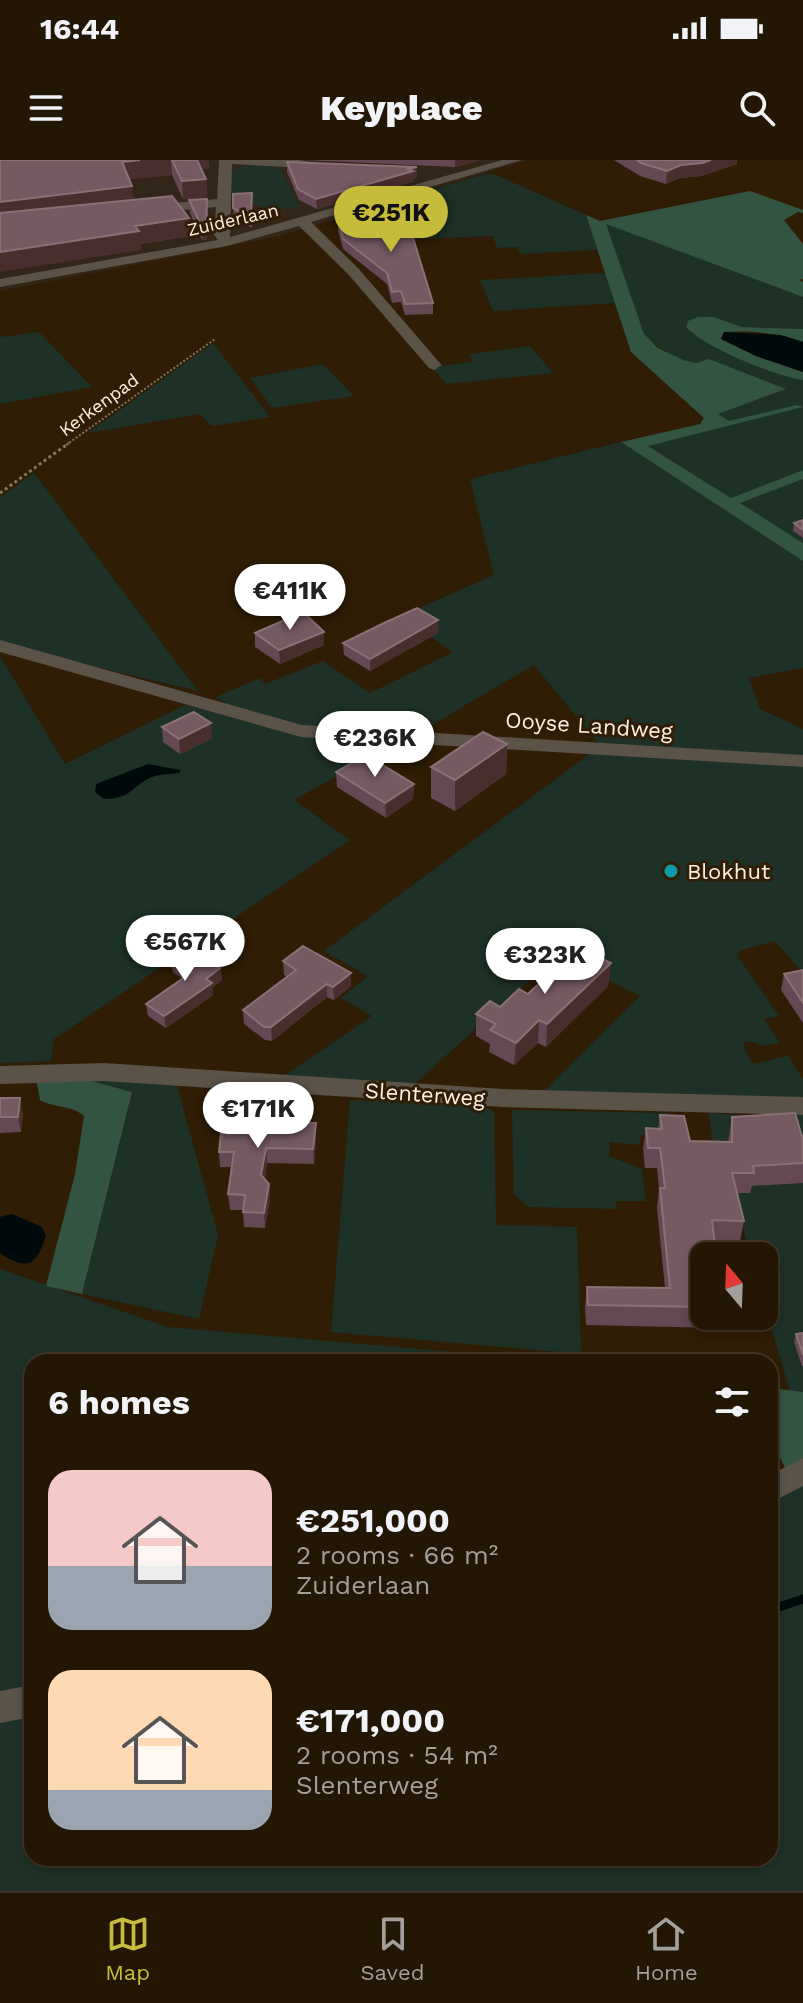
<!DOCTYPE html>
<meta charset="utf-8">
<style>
:root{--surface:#231604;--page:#2b1f0e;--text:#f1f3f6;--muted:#a39f9a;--line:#403526;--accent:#c6bc3c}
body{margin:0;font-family:"Work Sans",sans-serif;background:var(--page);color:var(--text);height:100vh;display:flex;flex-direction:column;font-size:30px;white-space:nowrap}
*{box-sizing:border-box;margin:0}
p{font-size:26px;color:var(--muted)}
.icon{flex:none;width:44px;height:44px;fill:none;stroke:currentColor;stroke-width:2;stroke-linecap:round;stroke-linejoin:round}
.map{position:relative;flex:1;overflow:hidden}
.sheet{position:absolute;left:24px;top:1194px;width:754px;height:512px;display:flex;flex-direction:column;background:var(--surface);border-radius:24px;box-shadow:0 4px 12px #0003,0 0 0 2px var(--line)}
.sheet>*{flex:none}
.needle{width:52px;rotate:341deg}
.tools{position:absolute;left:690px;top:1082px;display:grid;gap:16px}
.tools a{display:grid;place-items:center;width:88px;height:88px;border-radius:16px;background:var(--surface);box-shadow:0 4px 12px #0003,0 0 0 2px var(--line);font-size:40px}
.price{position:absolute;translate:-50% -68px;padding:0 18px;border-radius:28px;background:#fff;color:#222;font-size:26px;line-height:52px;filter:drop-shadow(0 2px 4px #0008)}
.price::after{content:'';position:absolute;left:50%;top:48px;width:24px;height:18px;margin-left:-12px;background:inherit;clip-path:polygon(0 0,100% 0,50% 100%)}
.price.active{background:var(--accent);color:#111}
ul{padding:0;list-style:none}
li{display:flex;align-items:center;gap:24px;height:200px;padding:0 24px}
li span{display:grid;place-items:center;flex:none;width:224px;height:160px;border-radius:24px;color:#555}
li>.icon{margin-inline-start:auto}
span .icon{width:96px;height:96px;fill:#fffc;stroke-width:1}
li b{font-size:34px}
h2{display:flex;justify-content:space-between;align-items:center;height:96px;padding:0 24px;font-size:34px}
.status{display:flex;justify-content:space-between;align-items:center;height:56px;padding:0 40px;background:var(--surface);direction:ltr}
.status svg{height:22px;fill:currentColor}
header{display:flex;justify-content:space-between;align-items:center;height:104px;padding:0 24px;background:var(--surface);font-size:36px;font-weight:800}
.dock{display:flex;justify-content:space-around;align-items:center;height:112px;border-top:2px solid var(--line);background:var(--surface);font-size:22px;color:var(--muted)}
.dock a{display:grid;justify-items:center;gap:4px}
.dock .active{color:var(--accent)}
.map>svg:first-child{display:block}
.industrial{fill:#312617}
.green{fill:#1d3126}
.forest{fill:#345442}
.water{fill:#000a0b}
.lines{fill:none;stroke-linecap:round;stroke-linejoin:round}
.stream{stroke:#000a0b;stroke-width:9}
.path-far1{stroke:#857662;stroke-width:2;stroke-dasharray:2 2;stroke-linecap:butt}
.path{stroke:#857662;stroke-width:3;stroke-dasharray:3 3;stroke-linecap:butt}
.minor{fill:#5b5348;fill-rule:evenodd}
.wall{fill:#644853}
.shaded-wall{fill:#482f2d}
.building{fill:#755a62;stroke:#8a7176;stroke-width:2}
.culture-dot{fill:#0f9aa8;stroke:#2f1d05;stroke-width:3}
.labels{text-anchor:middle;stroke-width:6;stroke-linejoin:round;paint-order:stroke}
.far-street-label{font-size:18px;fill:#fcefe1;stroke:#2f1d05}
.street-label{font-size:22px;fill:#fcefe1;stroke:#2f1d05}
.poi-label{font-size:22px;fill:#fcefe1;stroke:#2f1d05;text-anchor:start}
</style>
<div class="status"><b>16:44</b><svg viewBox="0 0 49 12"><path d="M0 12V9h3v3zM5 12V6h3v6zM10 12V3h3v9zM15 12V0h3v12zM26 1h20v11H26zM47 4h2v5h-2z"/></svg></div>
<header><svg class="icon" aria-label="menu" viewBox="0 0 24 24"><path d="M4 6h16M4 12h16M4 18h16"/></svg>Keyplace<svg class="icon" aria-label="search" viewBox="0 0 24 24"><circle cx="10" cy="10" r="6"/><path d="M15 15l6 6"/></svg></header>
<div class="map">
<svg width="803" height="1731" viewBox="0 0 803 1731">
<rect width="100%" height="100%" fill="#2f1d05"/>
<path class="industrial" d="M0,0h527l-247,76 -280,55z"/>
<g class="green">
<path d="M248,5l31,2 21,40 -34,4 -16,-10 -21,1 2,-31z"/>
<path d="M485,14l11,1 90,40 11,35 -76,4 -4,-7 -20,1 -4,-12 -83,3 9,-45z"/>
<path d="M605,63l198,74v32l-61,-2 -36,-10h-8l-12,10c19,21 89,49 117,53v90l-72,28 -84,-53 154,-39 -72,16 -12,-9 60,-20c-44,-16 -99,-26 -133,-58z"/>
<path d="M605,113l10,30 -122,8 -13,-31z"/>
<path d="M39,172l53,55 -92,17v-67z"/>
<path d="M213,183l57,74 -58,9 -12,-12 -112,19z"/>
<path d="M530,186l23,27 -107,11 -14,-17 40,-5 -2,-8z"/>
<path d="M323,204l31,32 -82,12 -22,-30z"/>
<path d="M621,282l182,119v107l-54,10 11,31 43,20v30l-200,-10 -69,-84 -121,71 -94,-7 -71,-13 -32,-19 44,-19 5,6 58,-23 47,32 83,-41 -52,-36 93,-41 -24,-96z"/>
<path d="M34,313l164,218 -198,-47v-147z"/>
<path d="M803,319v64l-63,-39 1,-3z"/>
<path d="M0,496l65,108 120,-59 118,28 95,9 -104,58 56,40 -296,199 -3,22 -51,2z"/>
<path d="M591,593l212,11v209l-28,-32 -34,9 -4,5 42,61 -15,3 16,24 -14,3 -20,-5 -3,5 10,18 35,-8 15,23v19l-261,-5 98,-97 -82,-41 -147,132 -133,-7 94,-64 -31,-18 27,-22 -44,-25z"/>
<path d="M84,919l93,7 41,149 -19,84 -117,-25 50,-202z"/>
<path d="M350,940l136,6 8,6 2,113 81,2 4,127 -250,-22z"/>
<path d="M512,950l156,3 10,5 -27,17h-11v10l-30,-3 -1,14 33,13 4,32h-31l2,8 -88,-2 -15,-12z"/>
<path d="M709,953l39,3 55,-2v278h-13l-26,-89v-47h-14l-13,-54 -22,-41z"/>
<path d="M0,1109l168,58 402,35h-538v330l-32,6z"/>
<path d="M803,1321v410h-803v-170l32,-7v144h738v-353z"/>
</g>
<g class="forest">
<path d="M750,31l53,19v3l-5,-1 -14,8 19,24v35l-4,1 4,2v15l-197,-73 38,110 14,14 25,12 13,3 13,-4 77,30 -68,25 11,7 68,-16 6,2 -155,39 83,52 72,-28v9l-63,24 63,40v18l-182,-119 79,-18 4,-6 -73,-66 -45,-137 14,6z"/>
<path d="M698,157h15l29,10 61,2v13c-22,-9 -56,-12 -79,-10l-3,7 35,17 47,16v8c-28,-4 -98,-32 -117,-53l2,-6z"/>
<path d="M84,919l48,13 -50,202 -36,-8 29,-112 9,-58c-12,-11 -30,-8 -44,-16l-3,-17 2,-3z"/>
<path d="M770,1228l33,4v66l-18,10 -15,-32z"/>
</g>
<g class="water">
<path d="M724,172l57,3 22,7v30l-47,-16 -35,-17z"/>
<path d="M148,604l33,6 -2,3c-8,1 -19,1 -27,4 -21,9 -20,22 -48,22l-9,-7 1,-8z"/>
<path d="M12,1054l30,13 4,8c-9,30 -18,37 -46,18v-36z"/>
</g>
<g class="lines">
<path class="stream" d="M770,1450l33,-11"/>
<path class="path-far1" d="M66,285l149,-106"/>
<path class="path" d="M0,333l69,-50"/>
<g class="minor">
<path d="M219,0h80l28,5 -6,4 -89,-5 -2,73 272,-77h20l-211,62 47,46 81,94 3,3 -8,5 -5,-2 -81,-94 -49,-48 -72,20 -227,41v-8l218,-39 -4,-5 2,-28 -66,6 -7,-4 7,-4 67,-6z"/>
<path d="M0,480l302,85 501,30v12l-502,-30 -301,-85z"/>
<path d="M104,903l399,26 300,8v18l-300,-8 -399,-26 -104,3v-18z"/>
<path d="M803,1298v28l-33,17v-28z"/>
<path d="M32,1525v32l-32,6v-32z"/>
</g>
</g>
<g class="wall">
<path d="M0,0h208l1,8 -8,1 5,10 1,18 -24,2 -11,-24 -43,4 4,21 58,36 -51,8 1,6z"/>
<path d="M302,0h178l-25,7z"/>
<path d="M614,0h123v4l-36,12 -22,2 -13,6 -26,-8z"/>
<path d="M287,2l130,5v10l-4,2 -1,3 -95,27 -18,-9 -12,-28z"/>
<path d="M189,40l19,11 -1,28 -5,1 -12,-27z"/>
<path d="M252,43v25l-18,-10 -1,-10z"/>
<path d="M338,60l95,83v11l-28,1 -4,-13 -9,1 -5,-19 -44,-35 -5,-18z"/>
<path d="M803,360v18l-10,-7 1,-8z"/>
<path d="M438,460v13l-68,38 -26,-16 -1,-12z"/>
<path d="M324,472v13l-44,19 -25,-17v-14z"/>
<path d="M162,567l50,11 -32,16 -17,-12z"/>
<path d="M507,584l-1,30 -51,37 -24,-13v-31z"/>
<path d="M336,612l78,12 -1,15 -27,19 -49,-31z"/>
<path d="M171,800l49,8 2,12 -9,7v8l-47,33 -18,-12 -2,-12 37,-25 -10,-7z"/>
<path d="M283,801l68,25 -17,14 -7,-3 -55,44 -7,-1 -21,-16 -1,-14 44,-33 -3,-2z"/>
<path d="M611,803l-3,23 -62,61 -8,-4 -24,22 -25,-13 1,-8 -14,-8v-22l24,-7 28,-13z"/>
<path d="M803,810v53l-22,-33 3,-16z"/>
<path d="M0,938l23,15 -2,19 -21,1z"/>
<path d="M271,954v8l45,17 -2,25 -47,-1 -2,16 4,5 1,15 -5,29 -21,-1 -1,-17h-13l-2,-16 4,-27h-12l-1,-15z"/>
<path d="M660,955l30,26 38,1 4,-25 71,23v43l-51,3 -2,7h-13l7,28 -4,20 -26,-1 -10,16v60h18l-3,12 -133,-3 -1,-18 2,-20 78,1 -8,-80 2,-19 -2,-21h-12l-2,-19 3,-21 12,1z"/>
<path d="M803,1173v33h-1l-8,-24 2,-8z"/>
</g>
<g class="shaded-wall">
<path d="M140,0h31l1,15 -48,5 -2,-18z"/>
<path d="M193,0h15l1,8 -15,2z"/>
<path d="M455,0h25l-25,7z"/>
<path d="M711,0h26v4l-36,12 -22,2 -13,6 1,-13 14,-6z"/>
<path d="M417,7v10l-4,2 -1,3 -95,27 -1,-10z"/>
<path d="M206,19l1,18 -24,2 -1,-18z"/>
<path d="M132,26l2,18 -134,17v-19z"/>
<path d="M207,39v40l-5,1v-13z"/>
<path d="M189,58l2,18 -51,8 1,6 -141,22v-20l135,-26z"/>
<path d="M438,460v13l-68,38v-12z"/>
<path d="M324,472v13l-44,19 -1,-14z"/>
<path d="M211,563l1,15 -32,16 -1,-15z"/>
<path d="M507,584l-1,30 -51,37v-31z"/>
<path d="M414,624l-1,15 -27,19 -1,-15z"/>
<path d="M611,803l-3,23 -62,61 1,-23z"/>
<path d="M220,808l2,12 -9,7v8l-47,33 -2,-12 42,-37z"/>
<path d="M351,813v13l-17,14 -1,-13z"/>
<path d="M327,824v13l-55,44 -1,-14z"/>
<path d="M539,860l-1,23 -24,22 2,-22z"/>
<path d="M20,938l3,15 -2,19 -3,-15z"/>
<path d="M316,963v16l-2,25 -1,-15z"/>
<path d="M266,988l1,15 -4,28 -2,-16z"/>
<path d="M269,1024l1,15 -5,29 -1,-15z"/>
</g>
<g class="building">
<path d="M0,0h140l-18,2 10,24 -132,16z"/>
<path d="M172,0h25l9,19 -24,2z"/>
<path d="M637,0h74l-9,3 -21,2 -14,6 -26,-8z"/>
<path d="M287,2l130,5 -9,2 5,2 -97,28 -18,-10z"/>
<path d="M252,33l-1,25 -18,-10v-14z"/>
<path d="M172,36l17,22 -54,8 4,5 -139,21v-39z"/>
<path d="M207,39l-1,28h-4l-13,-27z"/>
<path d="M407,58l26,85 -28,1 -4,-13 -9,1 -5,-19 -44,-34 -5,-19z"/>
<path d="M803,360v10l-9,-7z"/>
<path d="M417,448l21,12 -68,39 -27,-16 41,-20z"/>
<path d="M303,452l21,20 -45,18 -24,-17z"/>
<path d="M194,552l17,11 -32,16 -17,-12z"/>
<path d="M483,572l24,12 -52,36 -24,-13z"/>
<path d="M366,595l48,29 -29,19 -49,-31z"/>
<path d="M303,786l48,27 -18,14 -6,-3 -56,43h-7l-21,-17 53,-40 -13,-9z"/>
<path d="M578,787l33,16 -64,61 -8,-4 -23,23 -26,-13 6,-6 -20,-10 14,-13 10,6 19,-18 9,5z"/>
<path d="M189,790l31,18 -14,11 6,4 -48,33 -18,-12 46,-32 -21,-12z"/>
<path d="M803,810v33l-19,-29z"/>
<path d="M0,938h20l-2,19h-18z"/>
<path d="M230,946l41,8 -4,8 49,1 -3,26 -47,-1 -5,27 8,9 -5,29 -21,-1 2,-17 -17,-1 6,-42h-15l3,-29z"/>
<path d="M795,953l8,27v23l-50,3 1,7h-22l12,48 -32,-1 4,36h-12v51l-116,-2 -1,-18 83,1 -10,-100h5l-5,-40h-12l-2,-20 16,1 -2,-14 24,1 6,25 42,1v-25z"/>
<path d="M803,1173v22l-7,-21z"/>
</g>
<circle class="culture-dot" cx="671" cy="711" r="8"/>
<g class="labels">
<g class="far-street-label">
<text transform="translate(233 60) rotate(-13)" y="6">Zuiderlaan</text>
<text transform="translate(99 245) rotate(-36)" y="6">Kerkenpad</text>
</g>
<g class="street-label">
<text transform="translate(589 565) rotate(4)" y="8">Ooyse Landweg</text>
<text transform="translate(425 934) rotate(4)" y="8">Slenterweg</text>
</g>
<g class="poi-label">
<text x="687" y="719">Blokhut</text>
</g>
</g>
</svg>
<div class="tools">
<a><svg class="needle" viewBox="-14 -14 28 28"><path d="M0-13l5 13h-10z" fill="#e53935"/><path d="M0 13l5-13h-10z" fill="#a39f9a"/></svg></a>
</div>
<b class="price active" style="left:391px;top:94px">€251K</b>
<b class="price" style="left:290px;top:472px">€411K</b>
<b class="price" style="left:375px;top:619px">€236K</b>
<b class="price" style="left:185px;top:823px">€567K</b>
<b class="price" style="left:545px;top:836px">€323K</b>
<b class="price" style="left:258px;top:990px">€171K</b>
<section class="sheet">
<h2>6 homes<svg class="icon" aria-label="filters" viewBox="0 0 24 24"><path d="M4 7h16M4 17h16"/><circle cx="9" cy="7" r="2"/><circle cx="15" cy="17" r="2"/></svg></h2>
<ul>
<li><span style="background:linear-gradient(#f6c9c9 60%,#9aa5b1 0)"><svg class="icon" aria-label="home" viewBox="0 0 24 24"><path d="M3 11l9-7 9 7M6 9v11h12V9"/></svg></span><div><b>€251,000</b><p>2 rooms · 66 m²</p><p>Zuiderlaan</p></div></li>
<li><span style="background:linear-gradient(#ffd9b3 75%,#9aa5b1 0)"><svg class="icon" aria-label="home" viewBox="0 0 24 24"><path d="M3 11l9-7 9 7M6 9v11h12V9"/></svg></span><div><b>€171,000</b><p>2 rooms · 54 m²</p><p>Slenterweg</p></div></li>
</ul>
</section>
</div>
<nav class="dock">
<a class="active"><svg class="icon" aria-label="map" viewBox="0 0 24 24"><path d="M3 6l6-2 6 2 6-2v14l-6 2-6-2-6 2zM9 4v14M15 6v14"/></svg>Map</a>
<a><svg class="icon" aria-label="saved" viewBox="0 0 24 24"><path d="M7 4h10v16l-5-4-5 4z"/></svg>Saved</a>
<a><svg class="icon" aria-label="home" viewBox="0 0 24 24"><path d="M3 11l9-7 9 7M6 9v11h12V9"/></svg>Home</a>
</nav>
